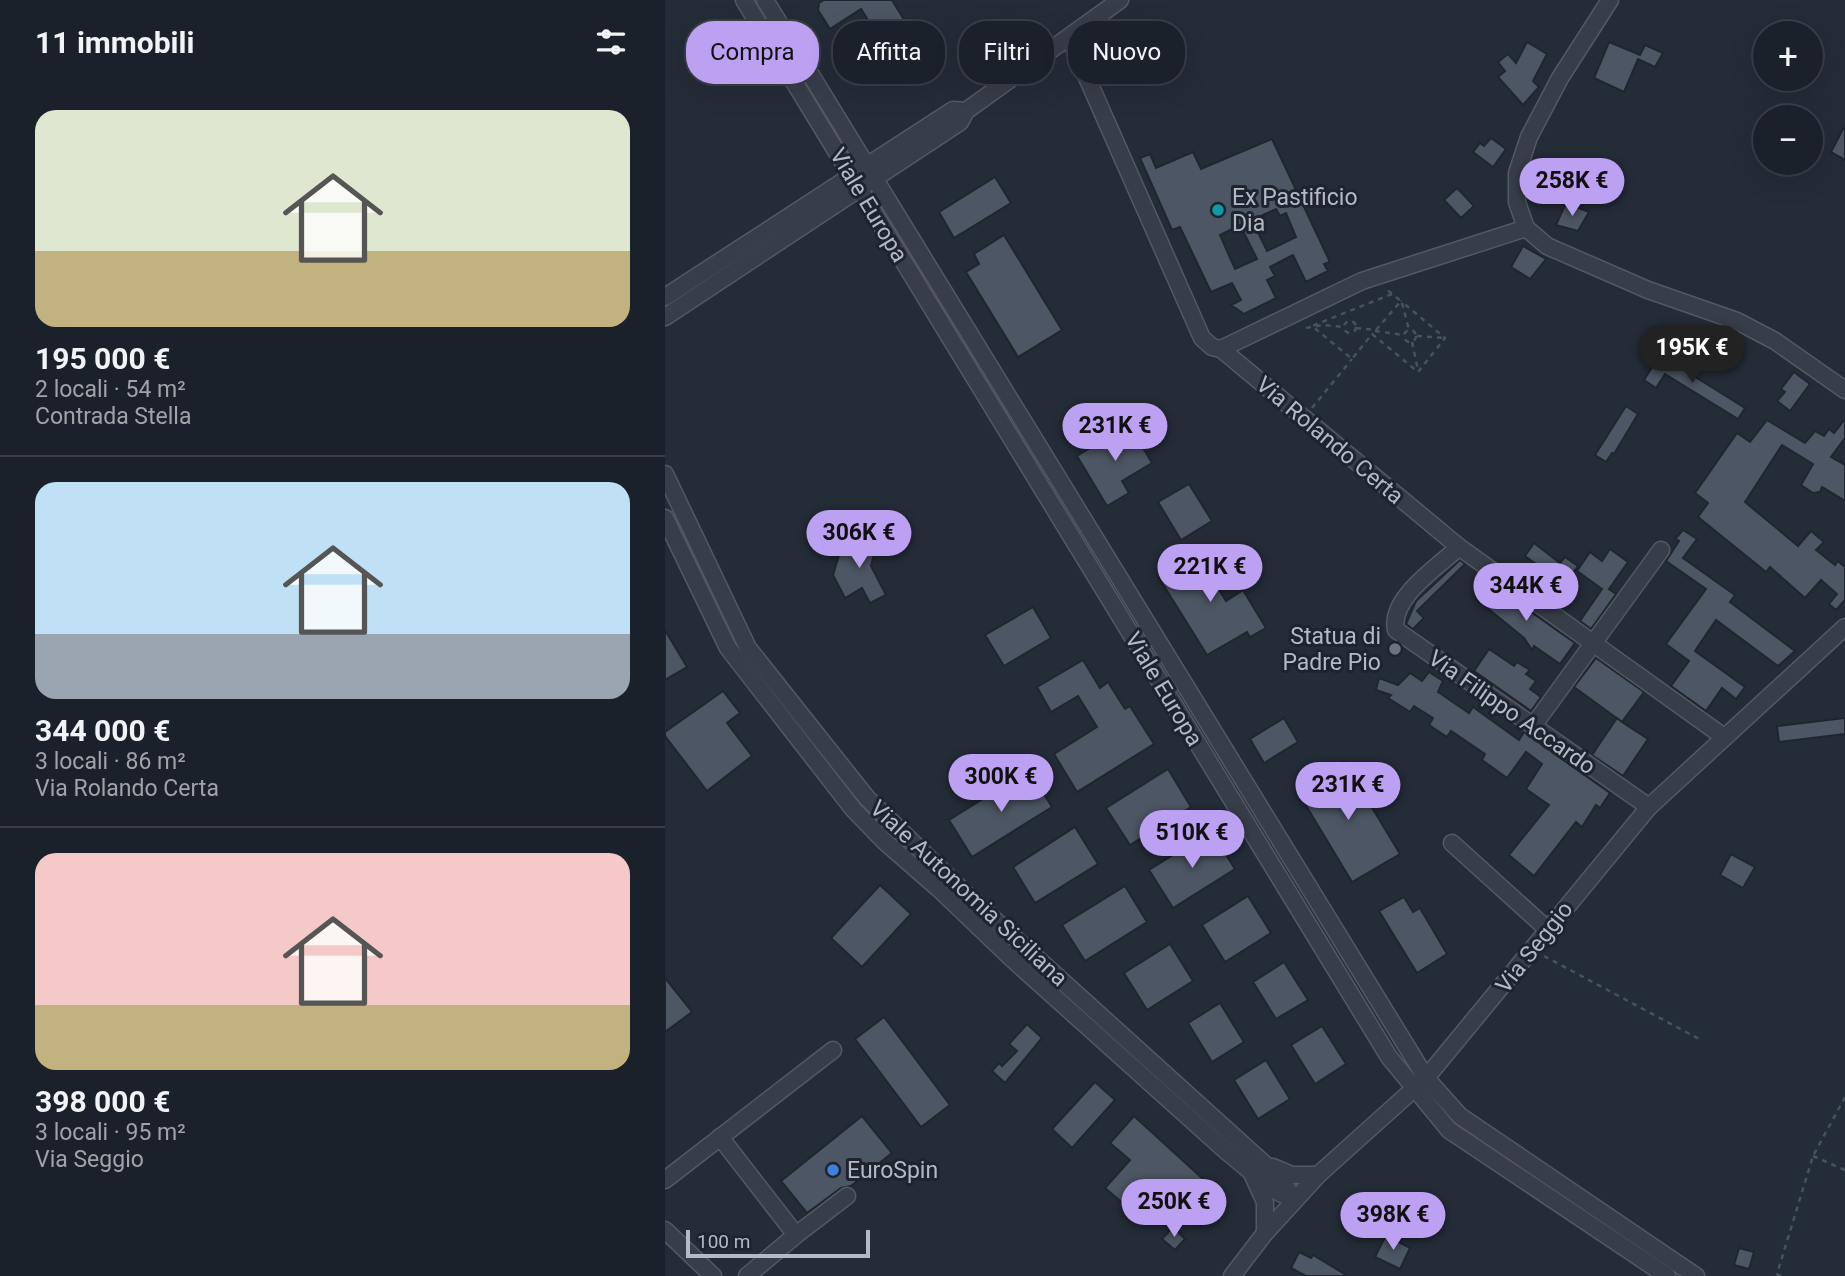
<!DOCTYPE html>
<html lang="it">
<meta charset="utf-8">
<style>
:root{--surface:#1b212a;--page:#242932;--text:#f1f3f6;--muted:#a0a3a8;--line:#393e47;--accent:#bca0f2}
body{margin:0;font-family:Roboto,sans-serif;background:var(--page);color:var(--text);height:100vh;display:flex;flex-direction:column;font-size:26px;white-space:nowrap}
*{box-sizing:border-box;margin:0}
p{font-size:23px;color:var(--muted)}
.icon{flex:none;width:38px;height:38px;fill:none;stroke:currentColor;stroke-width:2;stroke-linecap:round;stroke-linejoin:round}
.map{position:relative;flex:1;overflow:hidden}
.panel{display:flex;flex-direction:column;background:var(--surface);width:665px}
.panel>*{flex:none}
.guide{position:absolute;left:21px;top:21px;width:665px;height:63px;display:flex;gap:14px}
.buttons{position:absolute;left:1088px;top:21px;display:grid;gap:14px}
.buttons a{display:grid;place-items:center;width:70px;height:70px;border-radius:50%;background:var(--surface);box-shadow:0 7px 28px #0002,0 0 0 2px var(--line);font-size:35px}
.scale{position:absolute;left:21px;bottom:18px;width:184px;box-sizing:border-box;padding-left:7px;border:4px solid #b3b9c5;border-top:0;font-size:19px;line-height:24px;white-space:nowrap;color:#b3b9c5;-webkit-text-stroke:5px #1d242d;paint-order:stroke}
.price{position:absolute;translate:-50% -60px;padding:0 16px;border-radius:24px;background:var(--accent);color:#111;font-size:23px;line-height:46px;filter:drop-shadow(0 2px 4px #0008)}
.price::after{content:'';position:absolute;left:50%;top:42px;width:21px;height:16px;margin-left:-10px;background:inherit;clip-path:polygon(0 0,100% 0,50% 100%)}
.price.active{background:#222;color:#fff}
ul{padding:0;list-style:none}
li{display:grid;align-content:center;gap:14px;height:371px;padding:0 35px}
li+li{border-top:2px solid var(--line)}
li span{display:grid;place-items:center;height:217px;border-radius:21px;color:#555}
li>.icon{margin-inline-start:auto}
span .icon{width:126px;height:126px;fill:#fffc;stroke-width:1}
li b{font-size:30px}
h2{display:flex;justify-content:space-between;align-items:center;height:84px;padding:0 35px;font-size:30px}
.pill{padding:0 24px;border-radius:28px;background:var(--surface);box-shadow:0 7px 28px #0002,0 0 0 2px var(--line);font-size:24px;line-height:63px}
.pill.active{background:var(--accent);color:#111}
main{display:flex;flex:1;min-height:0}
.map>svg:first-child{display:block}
.building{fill:#4d5664;stroke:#1f262f;stroke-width:2;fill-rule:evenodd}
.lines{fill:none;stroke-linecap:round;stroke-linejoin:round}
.minor-casing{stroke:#535964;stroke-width:19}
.path{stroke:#445457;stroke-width:2.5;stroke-dasharray:5 5;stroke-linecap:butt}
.minor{stroke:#383e49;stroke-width:16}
.culture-dot{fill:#0f9aa8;stroke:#1d242d;stroke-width:2.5}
.worship-dot{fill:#6b7280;stroke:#1d242d;stroke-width:2.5}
.shop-dot{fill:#3f7fe0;stroke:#1d242d;stroke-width:2.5}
.labels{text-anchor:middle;stroke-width:6;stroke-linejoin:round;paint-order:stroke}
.poi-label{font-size:23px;fill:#b3b9c5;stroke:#1d242d;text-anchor:start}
.street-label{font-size:23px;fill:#b3b9c5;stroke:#1d242d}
</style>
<main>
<section class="panel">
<h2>11 immobili<svg class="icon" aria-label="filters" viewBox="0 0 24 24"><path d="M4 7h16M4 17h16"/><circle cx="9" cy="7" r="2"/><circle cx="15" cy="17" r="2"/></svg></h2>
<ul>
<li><span style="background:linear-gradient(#dfe7d0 65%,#c2b280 0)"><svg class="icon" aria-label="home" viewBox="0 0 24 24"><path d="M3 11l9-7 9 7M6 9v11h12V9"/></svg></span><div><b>195 000 €</b><p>2 locali · 54 m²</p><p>Contrada Stella</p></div></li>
<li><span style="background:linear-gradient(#bfe0f5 70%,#9aa5b1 0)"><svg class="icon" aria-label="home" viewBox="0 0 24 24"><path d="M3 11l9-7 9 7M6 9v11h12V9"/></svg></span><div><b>344 000 €</b><p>3 locali · 86 m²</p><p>Via Rolando Certa</p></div></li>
<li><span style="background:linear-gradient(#f6c9c9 70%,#c2b280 0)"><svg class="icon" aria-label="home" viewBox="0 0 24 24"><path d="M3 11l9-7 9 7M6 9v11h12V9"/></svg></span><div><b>398 000 €</b><p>3 locali · 95 m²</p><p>Via Seggio</p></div></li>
</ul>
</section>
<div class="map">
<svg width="1180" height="1276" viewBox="0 0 1180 1276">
<rect width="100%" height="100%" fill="#242c38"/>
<g class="building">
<path d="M159,0h68l27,44 -51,32 -12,-2 -11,-18 33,-20 -17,-27 -31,20 -12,-19 1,-7z"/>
<path d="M862,42l20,12 -14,27 6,6 -16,18 -25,-28 7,-6 -7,-9 10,-8 8,9z"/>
<path d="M944,42l31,13 5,-10 18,8 -8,14 -17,-8 -14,33 -30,-14z"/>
<path d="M1180,125v35l-14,-8z"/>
<path d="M826,138l15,11 -13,18 -20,-15 7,-9 4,3z"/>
<path d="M607,139l58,123 -6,2 4,7 -22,11 -13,-27 -23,12 5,9 -8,4 9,18 -32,16 -13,-9 10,-5 -9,-17 -21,9 -31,-65 -8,3 -32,-72 10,-4 6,14 37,-16 8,17zM611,209l4,7 6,-3 10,24 -29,14 -15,-31zM575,225l17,34 -22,10 -15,-34z"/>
<path d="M330,177l16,26 -57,35 -15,-26z"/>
<path d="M792,188l17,18 -13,12 -17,-18z"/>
<path d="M901,203l23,9 -11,19 -22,-6z"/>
<path d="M339,235l58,95 -44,27 -52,-85 13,-8 -5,-10z"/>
<path d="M858,246l23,13 -16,20 -19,-12z"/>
<path d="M995,355l85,53 -7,11 -73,-45 -9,14 -12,-8z"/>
<path d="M1129,372l16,12 -20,27 -13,-10 8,-9 -4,-3z"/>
<path d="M961,406l12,8 -24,40 -2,-1 -6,9 -11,-7z"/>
<path d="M1180,419v19l-14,19 14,8v36l-23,-14 -2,5 -7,1 -12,-8 12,-21 -31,-19 -37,57 53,44 13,-15 13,11 -8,8 19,15 3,-4 7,6v33l-9,10 -7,-6 8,-10 -16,-14 -16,18 -35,-31 -4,5 -68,-55 10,-14 -13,-10 42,-60 13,9 17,-22 38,23 10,-12 9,5 5,-7 5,4z"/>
<path d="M464,424l23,39 -30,18 7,12 -22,13 -30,-50z"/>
<path d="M524,484l23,37 -31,19 -23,-38z"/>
<path d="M1018,530l14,9 -14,19 52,37 -5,7 65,49 -17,15 -62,-46 -21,31 50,36 -9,12 -14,-11 -16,23 -35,-25 18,-25 -23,-17 40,-55 -40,-28 13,-20 -4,-2z"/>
<path d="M199,532l15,4 -8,30 15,29 -16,8 -8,-15 -17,10 -12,-23 6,-20 20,-7z"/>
<path d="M869,543l26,20 5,-6 13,9 -10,13 -4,-4 -11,14 -15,-11 6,-8 -19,-14z"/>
<path d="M945,549l18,13 -19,27 7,5 -25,35 -11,-8 22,-32 -25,-18 13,-19 12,9z"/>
<path d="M541,550l15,24 -8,5 13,22 17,-11 23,38 -16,9 -3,-5 -40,23 -48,-77z"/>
<path d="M795,560l5,4 -48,47 7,7 -11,11 -7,-5 10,-23z"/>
<path d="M822,581l88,62 -15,21 -26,-18 -2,4 -8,-12 -49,-40z"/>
<path d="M368,607l18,31 -47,28 -19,-31z"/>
<path d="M0,630l22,37 -22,13z"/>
<path d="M824,649l25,17 3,-4 13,8 -4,4 10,7 -6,8 11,8 -10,14 -57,-40z"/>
<path d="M931,658l48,34 -22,30 26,17 -25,37 -31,-21 25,-37 5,4 -48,-35z"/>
<path d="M418,660l17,28 8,-6 17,27 5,-3 24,38 -77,48 -23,-38 43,-27 -19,-31 -27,16 -14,-25z"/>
<path d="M764,672l14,9 -5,11 31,21 4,-6 46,33 5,-8 86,61 -10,15 -4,-3 -14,22 -6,-5 -42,54 -25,-21 40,-50 -23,-16 16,-25 -16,-12 -19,26 -25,-18 3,-6 -34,-23 -4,6 -18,-12 4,-7 -19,-12 -4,6 -22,-14 3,-3 -15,-5 3,-12 19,7 12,-12 12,8z"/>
<path d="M58,691l17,22 -13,10 25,33 -45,35 -42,-55v-4z"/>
<path d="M619,718l14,24 -34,21 -14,-24z"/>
<path d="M1180,718v16l-66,8 -2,-16z"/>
<path d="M679,761l56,93 -48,28 -56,-93z"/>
<path d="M503,769l23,38 -61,38 -24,-37z"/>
<path d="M364,770l23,37 -80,50 -23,-37z"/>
<path d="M410,827l23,37 -63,39 -22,-36z"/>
<path d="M546,831l24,38 -62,39 -24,-38z"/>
<path d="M1066,854l24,13 -12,21 -23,-13z"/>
<path d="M215,885l31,29 -49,53 -31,-29z"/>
<path d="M460,886l22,36 -62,39 -23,-36z"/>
<path d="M583,896l23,37 -46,29 -23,-37z"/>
<path d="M739,897l9,15 7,-4 27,46 -30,19 -38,-62z"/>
<path d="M505,944l23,37 -46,29 -23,-37z"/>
<path d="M619,962l24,38 -32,19 -23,-37z"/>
<path d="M0,978l27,34 -27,20z"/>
<path d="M555,1003l24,39 -32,20 -24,-39z"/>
<path d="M219,1017l66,88 -29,22 -66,-88z"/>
<path d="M362,1024l15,14 -37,45 -13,-12 7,-8 3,3 15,-15 -8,-7z"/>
<path d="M657,1026l24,38 -31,20 -24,-39z"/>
<path d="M601,1060l24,39 -32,20 -24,-39z"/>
<path d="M430,1082l20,18 -43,48 -20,-19z"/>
<path d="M197,1116l30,37 -41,33 -10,2 -34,25 -26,-32z"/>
<path d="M469,1116l80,73 -24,26 -27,-25 -24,27 -34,-29 25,-28 -20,-17z"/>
<path d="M508,1227l12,12 -10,11 -13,-11z"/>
<path d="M721,1235l24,13 -10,21 -25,-12z"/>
<path d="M1074,1248l15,4 -5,17 -15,-4z"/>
<path d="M634,1252l12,6 2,-3 35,21h-42l-15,-8z"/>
</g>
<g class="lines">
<g class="minor-casing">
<g id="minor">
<path d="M79,0l645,1057 60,73 218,146"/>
<path d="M100,0l661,1078 34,38 236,160"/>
<path d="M945,0l-50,78 -31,59 -12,36v29l9,26 21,18 101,44 89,31 38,20 70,49"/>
<path d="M404,37l133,301 10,9 9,2 238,198 265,190"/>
<path d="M0,297l288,-187 13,1"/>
<path d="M0,317l295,-195 6,-11 154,-111"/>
<path d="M556,349l141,-68 164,-53"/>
<path d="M0,474l83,174 119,150 99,96 315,285 13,21"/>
<path d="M0,518l63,130 125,161 31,32 55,48 71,68 216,194 46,38 22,11"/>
<path d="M794,547c-21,20 -70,51 -63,83l253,177"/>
<path d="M868,726l128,-176"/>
<path d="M787,843l95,86"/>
<path d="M55,1137l76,98 -49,41"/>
<path d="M608,1167l19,8h26"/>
<path d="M588,1176l12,26v31"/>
<path d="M0,1180l168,-130"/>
<path d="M0,1230l48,46"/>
<path d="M131,1235l51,-39"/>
<path d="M567,1276l33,-43 53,-58 108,-97 223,-271 196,-180"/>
</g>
</g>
<g class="path">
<path d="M727,294l-80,32 40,33 20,-25 46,38 27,-34 -44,-37"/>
<path d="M737,303l7,27"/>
<circle cx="685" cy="327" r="6"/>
<path d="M641,328l17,-3 21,2"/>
<path d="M691,328l20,2 25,-29 -15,-12"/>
<circle cx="745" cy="336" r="6"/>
<path d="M710,331l29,4"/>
<path d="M752,336l28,2"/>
<path d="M747,342l6,28"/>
<path d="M647,408l40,-49"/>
<path d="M879,956l157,84"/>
<path d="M1148,1156l32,14"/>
<path d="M1116,1276l-4,-2 36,-118 32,-59"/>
</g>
<use href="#minor" class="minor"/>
</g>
<circle class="culture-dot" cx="553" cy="210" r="7"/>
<circle class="worship-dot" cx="730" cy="649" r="7"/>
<circle class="shop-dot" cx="168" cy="1170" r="7"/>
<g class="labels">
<g class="poi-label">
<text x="567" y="205">Ex Pastificio<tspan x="567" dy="26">Dia</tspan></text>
<text x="716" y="644" text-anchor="end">Statua di<tspan x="716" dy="26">Padre Pio</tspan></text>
<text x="182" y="1178">EuroSpin</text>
</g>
<g class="street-label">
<text transform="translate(204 205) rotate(59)" y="8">Viale Europa</text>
<text transform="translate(665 440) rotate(40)" y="8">Via Rolando Certa</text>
<text transform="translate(499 689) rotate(59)" y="8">Viale Europa</text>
<text transform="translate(847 712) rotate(35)" y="8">Via Filippo Accardo</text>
<text transform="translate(304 893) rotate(43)" y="8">Viale Autonomia Siciliana</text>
<text transform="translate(869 947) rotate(-52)" y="8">Via Seggio</text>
</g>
</g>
</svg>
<div class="buttons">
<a>+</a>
<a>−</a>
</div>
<div class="scale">100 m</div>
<b class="price" style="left:907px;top:218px">258K €</b>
<b class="price active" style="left:1027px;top:385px">195K €</b>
<b class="price" style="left:450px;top:463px">231K €</b>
<b class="price" style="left:194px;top:570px">306K €</b>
<b class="price" style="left:545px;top:604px">221K €</b>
<b class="price" style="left:861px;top:623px">344K €</b>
<b class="price" style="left:336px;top:814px">300K €</b>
<b class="price" style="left:683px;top:822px">231K €</b>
<b class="price" style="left:527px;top:870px">510K €</b>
<b class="price" style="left:509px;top:1239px">250K €</b>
<b class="price" style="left:728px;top:1252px">398K €</b>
<div class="guide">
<a class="pill active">Compra</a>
<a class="pill">Affitta</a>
<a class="pill">Filtri</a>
<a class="pill">Nuovo</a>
</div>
</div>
</main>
